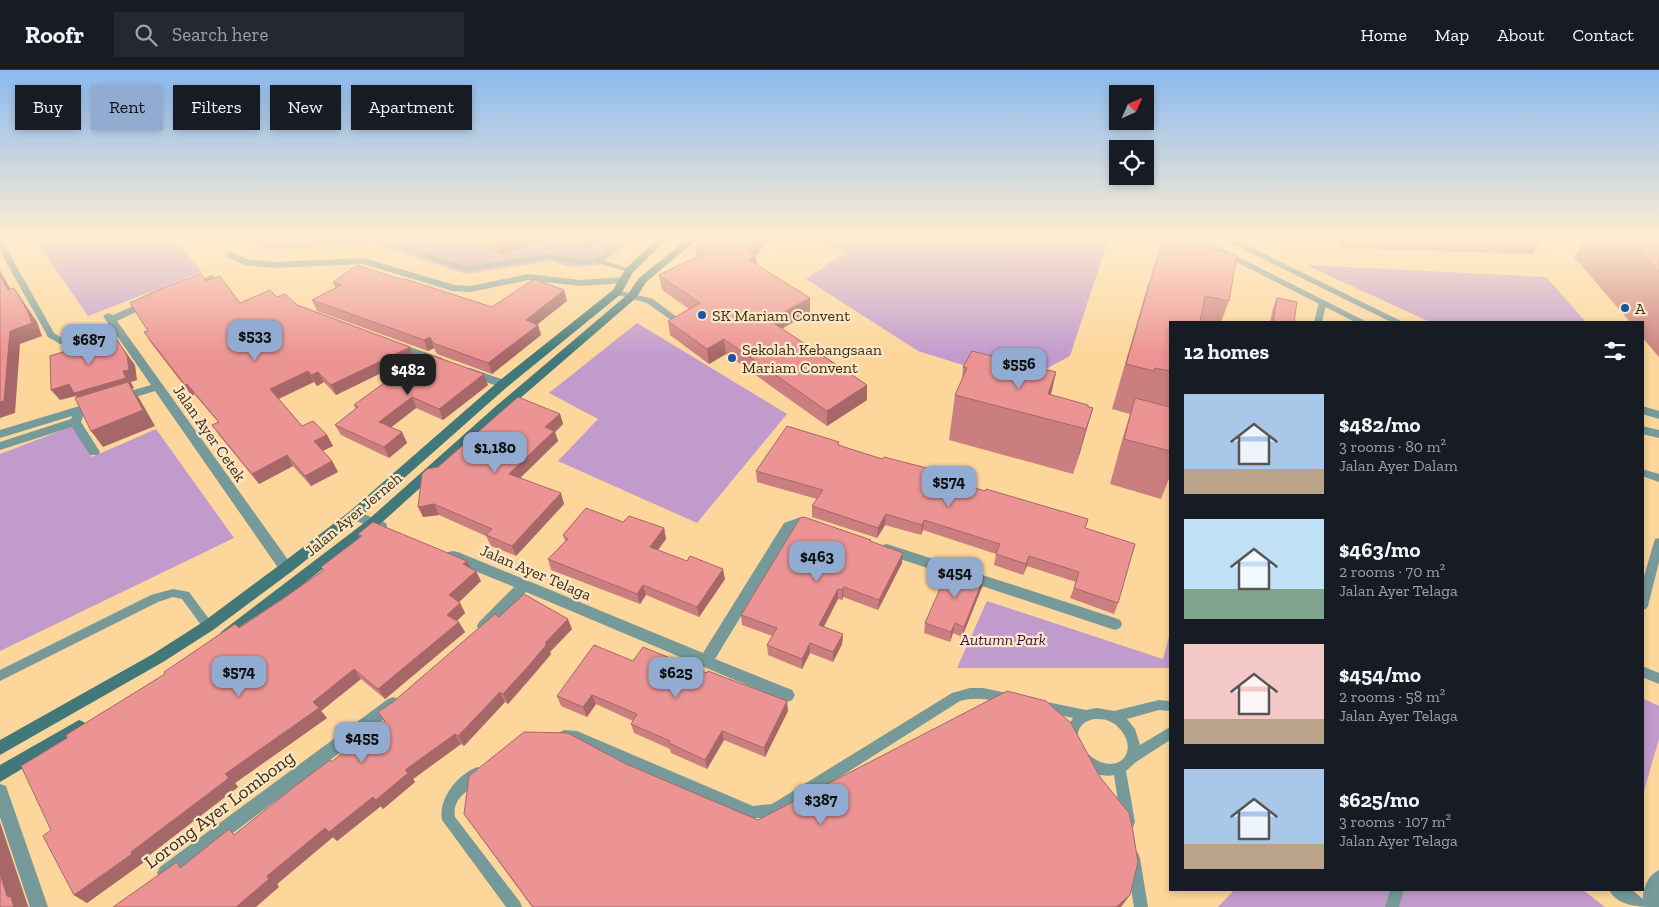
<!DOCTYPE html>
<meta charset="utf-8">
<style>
:root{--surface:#171b24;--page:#242831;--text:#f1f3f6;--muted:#9ea1a6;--line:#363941;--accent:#91abd1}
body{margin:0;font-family:"Zilla Slab",serif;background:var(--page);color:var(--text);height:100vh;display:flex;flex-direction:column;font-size:19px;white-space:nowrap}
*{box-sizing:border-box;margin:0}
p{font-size:16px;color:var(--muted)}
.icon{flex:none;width:28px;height:28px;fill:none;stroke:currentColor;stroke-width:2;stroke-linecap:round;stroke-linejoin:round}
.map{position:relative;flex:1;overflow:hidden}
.sheet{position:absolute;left:1169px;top:251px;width:475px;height:570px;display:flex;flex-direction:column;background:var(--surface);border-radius:0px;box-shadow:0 2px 8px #0003}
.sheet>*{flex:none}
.hud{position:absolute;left:15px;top:15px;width:475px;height:45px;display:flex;gap:10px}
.needle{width:32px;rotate:45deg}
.controls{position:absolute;left:1109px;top:15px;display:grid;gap:10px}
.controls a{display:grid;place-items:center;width:45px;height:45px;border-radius:0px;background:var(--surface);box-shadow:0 2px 8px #0003;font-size:25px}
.price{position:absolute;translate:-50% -42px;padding:0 11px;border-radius:10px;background:var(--accent);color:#111;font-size:16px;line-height:32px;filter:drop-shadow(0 1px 2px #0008)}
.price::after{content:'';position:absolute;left:50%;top:30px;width:15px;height:11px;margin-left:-8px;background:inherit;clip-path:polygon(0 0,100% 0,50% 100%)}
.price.current{background:#222;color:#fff}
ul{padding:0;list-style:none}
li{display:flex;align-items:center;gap:15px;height:125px;padding:0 15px}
li span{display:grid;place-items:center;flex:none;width:140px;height:100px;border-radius:0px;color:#555}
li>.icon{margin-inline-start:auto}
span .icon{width:60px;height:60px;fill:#fffc;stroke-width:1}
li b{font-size:21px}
h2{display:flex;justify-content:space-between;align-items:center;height:60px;padding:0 15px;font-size:21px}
.chip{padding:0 18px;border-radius:0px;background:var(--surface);box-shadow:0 2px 8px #0003;font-size:18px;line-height:45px}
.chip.current{background:var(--accent);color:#111}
header{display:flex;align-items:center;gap:30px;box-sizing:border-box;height:70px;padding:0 25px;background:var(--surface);border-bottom:1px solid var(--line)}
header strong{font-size:24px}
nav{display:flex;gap:28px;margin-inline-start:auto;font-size:18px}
.search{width:350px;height:45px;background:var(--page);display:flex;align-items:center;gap:12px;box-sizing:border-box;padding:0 18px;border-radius:0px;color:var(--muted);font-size:19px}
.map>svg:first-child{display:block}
.green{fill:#c29bcd}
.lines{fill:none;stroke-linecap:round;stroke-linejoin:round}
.lane{fill:#76999a;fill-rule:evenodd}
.street{fill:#76999a;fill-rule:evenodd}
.secondary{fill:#41787a;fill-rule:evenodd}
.wall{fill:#cb7e7f}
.shaded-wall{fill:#a56768}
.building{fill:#ec9394;stroke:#a56768}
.poi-dot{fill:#1c53a4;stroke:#fae7ca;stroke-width:2}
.labels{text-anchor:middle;stroke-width:4.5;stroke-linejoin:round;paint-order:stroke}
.poi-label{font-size:16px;fill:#412f0e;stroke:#fae7ca;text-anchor:start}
.street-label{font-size:16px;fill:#412f0e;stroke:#fae7ca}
.park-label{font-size:16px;font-style:italic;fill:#410e4e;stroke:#fae7ca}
.near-street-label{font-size:19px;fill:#412f0e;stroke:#fae7ca}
</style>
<header>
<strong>Roofr</strong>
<div class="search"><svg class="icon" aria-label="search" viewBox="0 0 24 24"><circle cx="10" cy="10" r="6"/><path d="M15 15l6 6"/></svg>Search here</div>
<nav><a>Home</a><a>Map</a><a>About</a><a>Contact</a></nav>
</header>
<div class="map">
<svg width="1659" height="837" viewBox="0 0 1659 837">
<rect width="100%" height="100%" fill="#fcd69a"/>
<g class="green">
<path d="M33,167h138l31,35 -114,44z"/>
<path d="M248,167h390l-40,28 -27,2 -20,-6 -85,13 -87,-28 -118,3z"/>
<path d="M815,167h294l-39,119 -50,27 -102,-32 -112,-72 38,-26z"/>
<path d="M1306,195l240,12 40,45h-156z"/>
<path d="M637,253l150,91 -90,109 -139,-62 40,-42 -49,-26z"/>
<path d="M73,356l19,31 64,-28 78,109 -234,113v-197z"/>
<path d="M987,531l176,58 7,-26v35h-213z"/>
<path d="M1642,628l17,8v33l-16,55z"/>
<path d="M1234,820h349l22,17h-387z"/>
</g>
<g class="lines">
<g class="lane">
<path d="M280,167h8l3,4 7,1 83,-5 83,29h9l76,-12 28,6 18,-1 28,-22h8l-28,23 30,10 -4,2 -32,-9 -20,1 -28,-6 -76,12h-10l-86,-29 -79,5 -12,-1z"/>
<path d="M0,172l4,2 50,89 8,5 15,-1 38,-15 4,3 -1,2 -40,15 -18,2 -12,-7 -48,-86z"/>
<path d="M614,220h3l36,9 29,22 -1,2h-6l-28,-20 -33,-9z"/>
<path d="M1319,232h6l1,2 -4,18h-8z"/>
<path d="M1642,399l17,5v8l-17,-6z"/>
<path d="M1659,468v24l-11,44 -2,3 -4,1v-27l12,-41 1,-3z"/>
<path d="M173,519l16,3 23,31 2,3 -2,3 -4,2 -4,-2 -22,-30 -9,-2 -15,5 -158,79v-11l151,-75z"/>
<path d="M1642,596l17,7v11l-17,-7z"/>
<path d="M970,618h13l28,6 4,1 2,4 -2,4 -4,1c-17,-4 -34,-8 -51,-3l-180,114 -14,3h-13l-177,-75 -16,-3 -2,-4 2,-4 4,-2 13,1 176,75 19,-2 180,-111z"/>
<path d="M1159,630l11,1v10l-11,-1 -32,9 8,10 5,16 30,-18v13l-34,22 -10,9 9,51 -2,5 -5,2 -5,-2 -2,-5 -7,-47c-23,6 -54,-23 -47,-47 1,-3 4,-7 6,-10l-31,-7 -4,-1 -2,-4 2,-4 4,-1 44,9 11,-2 17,3zM1094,649c5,0 11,0 15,2 13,5 26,25 14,38 -19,18 -59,-18 -40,-35 3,-3 8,-4 11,-5z"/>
<path d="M477,697l5,2 1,4c-7,17 -32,21 -28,44l65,85 2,5h-16l-64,-87c-4,-21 15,-45 35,-53z"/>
<path d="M1133,781l5,2 2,5 8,49h-14l-8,-49 2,-5z"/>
<path d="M1390,820h14l-5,17h-14z"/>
</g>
<g class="street">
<path d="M1187,167h12l168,85h-12z"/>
<path d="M1218,167h12l173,85h-12z"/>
<path d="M230,182l17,7 27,3 90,-4 90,27 17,1 57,-12 52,6 44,-3 5,3 -5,3 -44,3 -52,-6 -57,12 -18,-1 -90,-27 -89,4 -29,-3 -18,-8v-4z"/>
<path d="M212,205l5,3 -2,2 -26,9 -5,-3z"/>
<path d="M147,230l5,3 -1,2 -34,16 174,243 2,4 -2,4 -5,1 -5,-1 -126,-181 -35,11 -6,-4 2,-3 35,-10 -48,-69 5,-3 5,2z"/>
<path d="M395,272l47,16 1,2 -5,3 -47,-16 -1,-2z"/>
<path d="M470,298l37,13 2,3 -6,4 -37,-13 -2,-3 2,-3z"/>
<path d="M96,331l6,4 -2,3 -16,5 -3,9 19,30 -2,3h-8l-18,-28 -72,23v-8l71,-23 1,-3 -72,22v-8z"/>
<path d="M1642,336l17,5v8l-17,-5z"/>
<path d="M1642,356l17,4v8l-17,-4z"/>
<path d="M354,440l32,13 1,3 -1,3 -5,2 -32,-13 -1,-3 1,-3z"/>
<path d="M801,447l18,5 1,3 -1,3c-9,3 -16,-4 -25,1l-79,130 77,31 3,5 -3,5 -5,2 -261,-110 -37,38 -5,2 -5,-2 -2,-4 2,-4 35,-35 -66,-27 -2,-4 2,-4 5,-1 5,1 245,101 81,-130z"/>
<path d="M887,474l228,74 5,2 2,4 -2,4 -5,2 -233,-77 -2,-4 2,-4z"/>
<path d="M393,627l5,2 3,5 -3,5 -226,170 -6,3 -6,-3 -3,-6 3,-6 228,-168z"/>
<path d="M0,714l6,2 2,6 40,115h-18l-30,-90z"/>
<path d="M1659,800v37c-19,0 -41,0 -50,-17h23l11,9c0,-12 5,-24 16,-29z"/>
</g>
<g class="secondary">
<path d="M660,167h10l-37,35 -12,22 -114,93 -148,131 -68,54 -78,58 -50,32 -163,93v-15l153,-86 50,-32 78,-58 68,-52 150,-131 114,-91 13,-22z"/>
<path d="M690,167h10l-54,45 -10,16 -133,115 -125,113 -147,114 -5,2 -5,-2 -2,-4 2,-4 147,-112 127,-113 133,-113 11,-16z"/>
<path d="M79,650l5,2 3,5 -3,5 -84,50v-17z"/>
</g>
</g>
<g class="wall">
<path d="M454,167h158l-25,12 -30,-11 -56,16z"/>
<path d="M706,167h74l-8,6 -4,-1 -13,13 2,10 53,33v14l-28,17 85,71 -40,26 -101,-72 -17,10 -39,-29 -2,-14 21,-12 -27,-19 -3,-15 37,-18 -1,-10 11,-5z"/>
<path d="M1335,167h209l-11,17 -191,-6z"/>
<path d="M1588,167h71v120l-17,-20v-15h-12l-56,-65z"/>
<path d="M206,211l34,22 37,-6 133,50 4,10 -78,38 -12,-13 -7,4 -3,-4 -35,17 23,27 25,9 6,11 -10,5 9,10 6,11 -27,14 -18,-20 -34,18 -40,-49 -7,-10 6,-3 -24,-28 -2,2 -41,-53 -7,-11 4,-1z"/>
<path d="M1149,211l80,20 -8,21h-51v154l-9,23 -51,-15 11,-40 9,-30 -18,-5z"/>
<path d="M333,212l159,25 72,-17 3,11 -30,23 1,1 3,10 -49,39 -55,-20 -3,-6 -6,3 -111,-40 -5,-11 23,-12z"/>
<path d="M1277,228l17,24h-24l3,-14z"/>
<path d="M963,297l93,5 -5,23 42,13 -20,66 -124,-34 6,-45 7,-14z"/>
<path d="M488,315l-45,35 -27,-12 -25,19 11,5 5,11 -18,15 -48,-23 -6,-10 21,-16 -2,-4z"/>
<path d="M560,344l3,10 -8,8 3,9 -38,37 44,26 -48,52 -25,-10 -5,-10 -47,-21 -16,2 15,-50z"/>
<path d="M839,375l106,35 140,48 33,75 -4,11 -44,-16 6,-16 -49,-16 -4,9 -29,-10 2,-11 -73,-24 -2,5 -36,-10 -8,13 -65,-21v-11l5,-7 -60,-17 -1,-11z"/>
<path d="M623,452l41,6 2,11 -8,11 67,29 -26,38 -53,-22 -6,9 -89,-34 -3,-11 17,-18 -2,-6z"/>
<path d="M358,464l112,34 11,13 -22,21 1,1 5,10 -8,8 8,11 -80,67 -24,-20 -40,32 6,7 -92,65 3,4 -95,73 1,2 -57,41 -13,-8 -23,-65 16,-92 98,-64 119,-76 39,-28 -2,-3 39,-30z"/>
<path d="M871,472l31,21 -24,47 -35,-13 -1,3 -4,-1 -14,28 19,7 -1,10 -9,18 -23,-9 -8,16 -34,-14 -1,-10 5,-9 -30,-11 -1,-10z"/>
<path d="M984,507l-2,10 -20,50 -9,-4 -3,9 -26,-9 1,-10z"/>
<path d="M499,547l73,12 -22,23 1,2 -16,19 -27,31 -3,-2 -41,44 -3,-2 -48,35 2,3 -32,27 -2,-3 -44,35 -4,-4 -56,47 2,3 -97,-21 53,-32 96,-72 53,-41 -6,-9 15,-10z"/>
<path d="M633,591l155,50 -23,46 -41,-17 -17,29 -36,-16 -1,-4 -36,-16 -3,-9 2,-3 -37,-17 -9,13 -26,-11 -4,-10z"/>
<path d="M626,694l132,56 363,87h-589l-68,-93z"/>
</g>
<g class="shaded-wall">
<path d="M496,167h61v1l-56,16z"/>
<path d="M585,167h27l-25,12z"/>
<path d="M758,167h10v5l-15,16 3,-2 1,14 -7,4 -5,-25z"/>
<path d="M772,167h8l-8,6z"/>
<path d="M0,200l18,33 -10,-13 -8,-15z"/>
<path d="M14,218l9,13 14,21 5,14 -22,8 -5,69 -15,5v-16l10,-71z"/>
<path d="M564,220l3,11 -38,30 -3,-11z"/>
<path d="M810,228v14l-40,23 -1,-15z"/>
<path d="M538,255l3,10 -49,39 -4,-11z"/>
<path d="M430,267l4,11 -6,3 -4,-11z"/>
<path d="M724,269l2,15 -17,10 -2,-15z"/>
<path d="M117,270l18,25 2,15 -6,2 3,6 -2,1 7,9 16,28 -52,21 -12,-16 -9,-27 -6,-8 -16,4 -9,-10 18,-6z"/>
<path d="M410,277l4,10 -78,38 -5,-10z"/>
<path d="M308,301l6,11 -37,17 -7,-10z"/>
<path d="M318,302l6,10 -7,4 -6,-11z"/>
<path d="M1056,302l-11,46 3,-24z"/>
<path d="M484,304l4,11 -45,35 -4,-11z"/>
<path d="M187,314l7,10 -2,2 -7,-11z"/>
<path d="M867,315v15l-40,26v-15z"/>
<path d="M412,327l4,11 -32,25 -5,-11z"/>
<path d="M1093,338l-13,45 -7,21 13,-45z"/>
<path d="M560,344l3,10 -8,8 3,9 -45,44 -4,-11 36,-47z"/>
<path d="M402,362l5,11 -18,15 -5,-11z"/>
<path d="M327,365l6,11 -13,6 -6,-11z"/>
<path d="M287,385l6,11 -34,18 -7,-10z"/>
<path d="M332,391l6,11 -27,14 -6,-10z"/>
<path d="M561,423l3,11 -48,52 -4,-10z"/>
<path d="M434,434l5,11 -16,2 -5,-10z"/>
<path d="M886,444l-1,11 -8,13 1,-10z"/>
<path d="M924,450l-1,10 -2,5 1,-10z"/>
<path d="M664,458l2,11 -14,19 -2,-11z"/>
<path d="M903,483l-1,10 -24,47 1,-10z"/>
<path d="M1029,486l-2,10 -4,9 3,-11z"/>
<path d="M467,491l5,10 -9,-7z"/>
<path d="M723,499l2,10 -26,38 -2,-10z"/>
<path d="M476,501l5,10 -26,25 -6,-11z"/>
<path d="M984,507l-2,10 -20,50 2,-10z"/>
<path d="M643,515l3,10 -6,9 -3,-10z"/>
<path d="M844,517l-1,10 -1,3v-10z"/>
<path d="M838,519v10l-19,36v-10z"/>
<path d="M460,533l5,10 -13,12 -5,-10z"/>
<path d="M568,549l4,10 -22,23 1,2 -16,19 -27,31 -5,-10 42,-51z"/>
<path d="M459,552l6,10 -80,67 -7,-10z"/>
<path d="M955,553l-2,10 -3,9 1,-10z"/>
<path d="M843,564l-1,10 -9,18v-10z"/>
<path d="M810,573v10l-8,16v-10z"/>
<path d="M354,599l7,10 -40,32 6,7 -92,65 3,4 -95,73 1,2 -57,41 -13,-8 57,-43 182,-150z"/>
<path d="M500,622l5,10 -41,44 -6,-10z"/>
<path d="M592,625l4,9 -9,13 -4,-10z"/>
<path d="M787,631l1,10 -23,46 -1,-9z"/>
<path d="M722,661l2,9 -17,29 -2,-9z"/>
<path d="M455,664l6,10 -48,35 2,3 -32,27 -7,-9 29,-30z"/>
<path d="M373,727l8,9 -44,35 -4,-4 -56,47 2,3 -23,20h-20l31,-31 58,-48z"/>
<path d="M0,752l28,84 1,1h-15l-7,-11 -7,-22z"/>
<path d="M1130,825l-9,12h-5z"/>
</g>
<g class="building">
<path d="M715,167h43l-13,12 11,7 -7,4 61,38 -41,22 98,65 -40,26 -103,-72 -17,10 -39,-28 32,-18 -41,-28 45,-22 -9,-6z"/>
<path d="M1163,167l74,18 -8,46 -24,-5 -5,26h-30v49l-15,-3 -1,3 -28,-7z"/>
<path d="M1626,167h33v35z"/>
<path d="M357,195l46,15 2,-1 87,28 42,-28 30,11 -38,30 12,5 -50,38 -55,-20 -3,-6 -6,3 -112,-40 29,-15 -8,-3z"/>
<path d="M201,204l5,7 14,-5 20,27 30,-13 7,7 8,-3 12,11 113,42 -79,38 -13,-13 -7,3 -3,-4 -38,18 32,37 11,-5 14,14 -13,6 18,20 -27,15 -18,-21 -35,19 -40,-49 7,-3 -32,-38 -2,1 -41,-53 4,-1 -18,-28 30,-14z"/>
<path d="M0,205l8,15 6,-2 13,22 5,13 -22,8 -6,70 -4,1z"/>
<path d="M1277,228l20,4 -3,20h-21z"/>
<path d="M104,269v4l13,-3 10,15 2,15 -6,1 3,7 -52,15 -5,-9 -18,6 -1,-34z"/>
<path d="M972,281l84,21 -8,22 40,11v2l5,1 -7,21 -131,-34 12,-27 -4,-1z"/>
<path d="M425,283l59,21 -45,35 -27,-12 -33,25 23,10 -18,15 -49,-22 23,-18 -4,-2z"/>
<path d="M128,312l15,28 -52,21 -16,-33z"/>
<path d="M518,327l42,17 -15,13 9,4 -45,43 52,19 -49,53 -26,-11 6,-6 -58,-25 -16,3 4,-33 5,-5 11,-2z"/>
<path d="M1135,328l35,9v44l-46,-12z"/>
<path d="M787,356l52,16 -1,3 44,14 2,-2 62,16 -3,6 42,12 1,-2 102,30 -3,9 50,16 -17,59 -44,-15 5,-16 -50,-16 -3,8 -30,-10 4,-10 -76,-24 -2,5 -36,-11 -8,14 -66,-22 11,-16 -67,-19z"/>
<path d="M586,438l37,14 6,-6 35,12 -14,19 37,14 3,-5 33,13 -26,38 -54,-22 -6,9 -89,-35 20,-20 -5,-4z"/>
<path d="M804,447l67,23 -1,1 33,12 -24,47 -35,-13 -2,3 -4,-1 -19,36 24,9 -10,18 -23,-9 -8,16 -35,-14 10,-17 -36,-13 59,-97z"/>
<path d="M373,452l94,39 -4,3 13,7 -27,24 11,8 -13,12 12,7 -81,67 -24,-20 -41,33 6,6 -94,66 4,4 -98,74 1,2 -58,41 -31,-59 8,-6 -30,-64 46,-28 -1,-3 99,-61 -1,-2 71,-48 4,4 45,-30 40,-28 -3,-3 41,-31 -4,-2z"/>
<path d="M950,496l34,11 -20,50 -9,-4 -4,9 -26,-9z"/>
<path d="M524,524l44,25 -23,24 2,1 -16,19 -28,31 -3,-2 -42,44 -3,-2 -50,36 3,3 -32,27 -3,-3 -44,35 -4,-4 -58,48 2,3 -33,28h-123l64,-45 3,6 49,-39 5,6 60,-48 36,-27 1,2 54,-41 -7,-9 15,-10 102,-88 4,3z"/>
<path d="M594,575l39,16 10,-14 64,26 1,-2 79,30 -23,47 -42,-17 -17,29 -36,-17 1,-2 -39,-17 6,-10 -45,-19 -9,12 -26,-11z"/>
<path d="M1007,621l39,10 25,22 29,54 29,36 3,13 6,36 -8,33 -14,12h-583l-69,-93 5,-38 55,-44 44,1 58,31 132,56z"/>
<path d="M0,804l7,22 4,1 3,10h-14z"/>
</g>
<linearGradient id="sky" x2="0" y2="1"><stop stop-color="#8bbaef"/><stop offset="0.59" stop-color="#feedd2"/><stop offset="1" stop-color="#feedd2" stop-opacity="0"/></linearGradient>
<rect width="1659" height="285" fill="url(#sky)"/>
<g class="poi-dot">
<circle cx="1625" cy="238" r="5"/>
<circle cx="702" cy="245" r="5"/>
<circle cx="732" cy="288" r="5"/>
</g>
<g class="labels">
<g class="poi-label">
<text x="1635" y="244">A</text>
<text x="712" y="251">SK Mariam Convent</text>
<text x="742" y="285">Sekolah Kebangsaan<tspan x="742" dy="18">Mariam Convent</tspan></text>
</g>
<g class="street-label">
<text transform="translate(210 363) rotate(55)" y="6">Jalan Ayer Cetek</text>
<text transform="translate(353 444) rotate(-40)" y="6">Jalan Ayer Jerneh</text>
<text transform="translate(536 502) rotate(23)" y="6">Jalan Ayer Telaga</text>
</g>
<g class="park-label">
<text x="1003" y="575">Autumn Park</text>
</g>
<g class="near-street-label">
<text transform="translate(219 739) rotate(-37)" y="7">Lorong Ayer Lombong</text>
</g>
</g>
</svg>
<div class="controls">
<a><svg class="needle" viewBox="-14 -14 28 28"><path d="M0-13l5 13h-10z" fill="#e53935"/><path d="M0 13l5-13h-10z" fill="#9ea1a6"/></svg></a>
<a><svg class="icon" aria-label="locate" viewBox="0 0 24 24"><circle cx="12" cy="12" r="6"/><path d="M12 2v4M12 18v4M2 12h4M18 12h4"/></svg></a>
</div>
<b class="price" style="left:255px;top:292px">$533</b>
<b class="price" style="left:89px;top:296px">$687</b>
<b class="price" style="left:1019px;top:320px">$556</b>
<b class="price current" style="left:408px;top:326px">$482</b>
<b class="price" style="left:495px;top:404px">$1,180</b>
<b class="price" style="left:949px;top:438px">$574</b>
<b class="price" style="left:817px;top:513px">$463</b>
<b class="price" style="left:955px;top:529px">$454</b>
<b class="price" style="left:239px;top:628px">$574</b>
<b class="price" style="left:676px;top:629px">$625</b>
<b class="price" style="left:362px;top:694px">$455</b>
<b class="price" style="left:821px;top:756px">$387</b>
<div class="hud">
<a class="chip">Buy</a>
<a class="chip current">Rent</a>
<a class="chip">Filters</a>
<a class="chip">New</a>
<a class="chip">Apartment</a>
</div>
<section class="sheet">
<h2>12 homes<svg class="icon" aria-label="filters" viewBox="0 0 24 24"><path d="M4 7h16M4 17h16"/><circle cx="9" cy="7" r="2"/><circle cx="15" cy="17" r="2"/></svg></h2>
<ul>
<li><span style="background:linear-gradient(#a9c7e8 75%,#b9a48a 0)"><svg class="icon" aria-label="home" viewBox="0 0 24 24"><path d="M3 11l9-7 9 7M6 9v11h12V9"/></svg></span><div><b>$482/mo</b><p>3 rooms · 80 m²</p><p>Jalan Ayer Dalam</p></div></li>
<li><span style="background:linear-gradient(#bfe0f5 70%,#7fa58c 0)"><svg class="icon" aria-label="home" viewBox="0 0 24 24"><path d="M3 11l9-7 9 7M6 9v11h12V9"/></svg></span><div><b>$463/mo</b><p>2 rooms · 70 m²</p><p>Jalan Ayer Telaga</p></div></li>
<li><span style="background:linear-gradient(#f6c9c9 75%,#b9a48a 0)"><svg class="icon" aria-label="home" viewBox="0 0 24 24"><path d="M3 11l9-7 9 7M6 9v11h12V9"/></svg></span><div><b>$454/mo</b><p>2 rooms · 58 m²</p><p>Jalan Ayer Telaga</p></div></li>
<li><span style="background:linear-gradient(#a9c7e8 75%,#b9a48a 0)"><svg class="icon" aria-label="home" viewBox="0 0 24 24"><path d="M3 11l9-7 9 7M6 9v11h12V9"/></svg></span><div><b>$625/mo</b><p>3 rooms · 107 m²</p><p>Jalan Ayer Telaga</p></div></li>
</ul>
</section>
</div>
